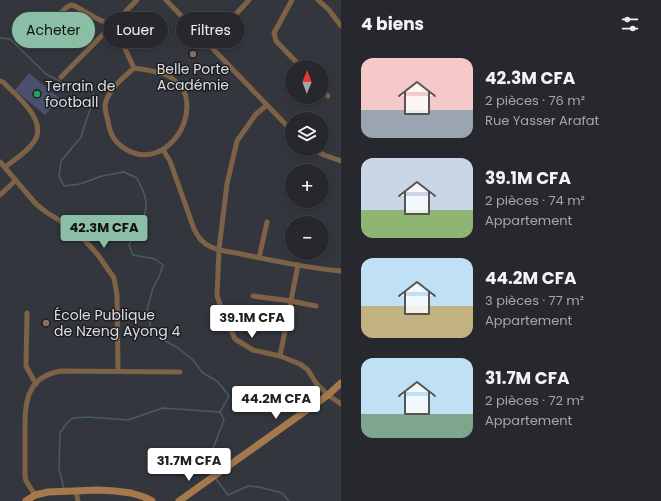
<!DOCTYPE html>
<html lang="fr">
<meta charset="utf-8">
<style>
:root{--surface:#27282e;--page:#33343a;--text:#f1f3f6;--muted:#a4a6aa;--line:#43444a;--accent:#8abfa5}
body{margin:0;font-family:Poppins,sans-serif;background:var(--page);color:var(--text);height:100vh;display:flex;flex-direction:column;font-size:15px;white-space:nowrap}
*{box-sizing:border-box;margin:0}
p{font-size:13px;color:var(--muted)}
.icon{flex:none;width:22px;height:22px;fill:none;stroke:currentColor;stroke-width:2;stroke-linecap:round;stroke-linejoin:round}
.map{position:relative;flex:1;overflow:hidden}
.sheet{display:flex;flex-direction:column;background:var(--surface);width:320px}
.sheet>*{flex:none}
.guide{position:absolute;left:12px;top:12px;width:269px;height:36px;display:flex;gap:8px}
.needle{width:26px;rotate:1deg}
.buttons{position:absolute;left:285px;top:60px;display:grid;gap:8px}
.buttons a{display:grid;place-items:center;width:44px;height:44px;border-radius:50%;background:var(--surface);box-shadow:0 2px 6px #0003,0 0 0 1px var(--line);font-size:20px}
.price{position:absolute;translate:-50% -34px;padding:0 9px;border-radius:4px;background:#fff;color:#222;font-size:13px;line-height:26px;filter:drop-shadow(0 1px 2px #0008)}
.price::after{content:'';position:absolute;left:50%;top:24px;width:12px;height:9px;margin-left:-6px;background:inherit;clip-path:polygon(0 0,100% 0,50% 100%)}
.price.current{background:var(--accent);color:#111}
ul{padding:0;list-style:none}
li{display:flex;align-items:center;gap:12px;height:100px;padding:0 20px}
li span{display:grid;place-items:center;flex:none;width:112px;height:80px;border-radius:12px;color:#555}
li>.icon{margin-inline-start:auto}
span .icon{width:48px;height:48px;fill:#fffc;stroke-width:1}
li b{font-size:17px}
h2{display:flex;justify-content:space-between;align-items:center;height:48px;padding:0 20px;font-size:17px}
.pill{padding:0 14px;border-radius:18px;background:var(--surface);box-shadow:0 2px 6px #0003,0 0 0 1px var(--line);font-size:14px;line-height:36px}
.pill.current{background:var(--accent);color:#111}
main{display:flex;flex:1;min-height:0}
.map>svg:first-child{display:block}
.green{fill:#4a4f6d}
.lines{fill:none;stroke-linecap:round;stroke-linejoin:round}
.stream{stroke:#475e61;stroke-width:1.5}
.minor{stroke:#7e6246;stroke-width:5}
.secondary{stroke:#a5794b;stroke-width:7}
.education-dot{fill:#8d6e63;stroke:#1d1e21;stroke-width:1.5}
.leisure-dot{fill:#2e9e5b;stroke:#1d1e21;stroke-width:1.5}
.labels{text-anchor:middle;stroke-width:3;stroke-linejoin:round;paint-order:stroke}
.poi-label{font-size:14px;fill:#dcdde2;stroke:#1d1e21;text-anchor:start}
</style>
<main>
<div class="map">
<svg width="341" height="501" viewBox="0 0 341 501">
<rect width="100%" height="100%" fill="#34363e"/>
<path class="green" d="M29,73l30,25 -14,17 -30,-25z"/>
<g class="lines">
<g class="stream">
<path d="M0,38l10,1 36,35 17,9 17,1 13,7v11l-6,16 -6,19 -20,24 -2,15 5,10 16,-2 22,-8 22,-4 13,6c4,9 10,19 9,30 -1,11 -12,27 -17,37l4,10 22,4 8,6 -4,12 -6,11 -6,22 4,18 11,11 16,9 15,12 9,12 16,10 11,14 -9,16 -57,-4 -35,12 -40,-3 -15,1 -6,5 -7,10 -1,36 5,20"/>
<path d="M214,473l-4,-11v-6l14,-36 -4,-8"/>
<path d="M216,479l12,16 20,-9 11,1 23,6 7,8"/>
</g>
<g class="minor">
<path d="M166,0l126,131"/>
<path d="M292,0l-18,33 2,8 25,26"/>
<path d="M318,0l11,10 12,16"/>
<path d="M235,15l14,-15"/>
<path d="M51,22l16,-15 4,-2 4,1 19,11 18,9 5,6 17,36"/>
<path d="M134,68c12,2 26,3 36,9 4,3 11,8 13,12 16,33 -20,81 -56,61 -12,-7 -17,-15 -19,-29 -1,-4 -3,-10 -3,-15 2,-16 18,-28 29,-38z"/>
<path d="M61,77l76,-77"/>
<path d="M0,81l3,1c14,14 47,40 30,61 -7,10 -19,17 -28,24"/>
<path d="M322,90l6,6"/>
<path d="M267,105l-11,9 -19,27 -10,43 -8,65 -2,47 7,19 11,24 18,11 27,6 20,8 8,6 8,13 12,12 13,9"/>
<path d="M313,149l11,6 17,6"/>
<path d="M163,150l7,11 24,68c4,8 8,14 17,18 9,4 20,5 30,7 33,7 66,14 100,17"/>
<path d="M0,162l36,42 10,8 24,15 10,8 18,20 16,23 3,17 1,76"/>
<path d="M0,195l16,-15"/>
<path d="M259,258l8,-36"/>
<path d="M253,296l38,5 25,5"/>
<path d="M27,313l-1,53 10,18"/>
<path d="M280,356l18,-91"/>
<path d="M76,491l2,10"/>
<path d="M35,495l-9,-14 -1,-5c0,-14 0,-27 0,-41 0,-29 -1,-58 36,-64l119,1"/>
</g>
<g class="secondary">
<path d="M26,501l9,-6 13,-3 50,-2 17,1 16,2 13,4 8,4"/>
<path d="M179,501l149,-106 13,-12"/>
</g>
</g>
<g class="education-dot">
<circle cx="193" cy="54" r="4"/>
<circle cx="46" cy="323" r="4"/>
</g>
<circle class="leisure-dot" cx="37" cy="94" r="4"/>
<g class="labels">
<g class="poi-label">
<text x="193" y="74" text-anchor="middle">Belle Porte<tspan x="193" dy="16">Académie</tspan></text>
<text x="45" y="91">Terrain de<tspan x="45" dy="16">football</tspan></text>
<text x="54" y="320">École Publique<tspan x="54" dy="16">de Nzeng Ayong 4</tspan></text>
</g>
</g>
</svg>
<div class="buttons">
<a><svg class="needle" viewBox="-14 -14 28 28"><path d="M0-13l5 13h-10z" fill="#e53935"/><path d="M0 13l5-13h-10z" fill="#a4a6aa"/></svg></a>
<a><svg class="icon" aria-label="layers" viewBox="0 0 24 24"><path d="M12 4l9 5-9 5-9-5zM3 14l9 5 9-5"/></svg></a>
<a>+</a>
<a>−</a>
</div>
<b class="price current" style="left:104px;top:249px">42.3M CFA</b>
<b class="price" style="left:252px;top:339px">39.1M CFA</b>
<b class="price" style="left:276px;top:420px">44.2M CFA</b>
<b class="price" style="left:189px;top:482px">31.7M CFA</b>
<div class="guide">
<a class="pill current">Acheter</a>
<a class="pill">Louer</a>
<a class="pill">Filtres</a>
</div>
</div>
<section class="sheet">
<h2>4 biens<svg class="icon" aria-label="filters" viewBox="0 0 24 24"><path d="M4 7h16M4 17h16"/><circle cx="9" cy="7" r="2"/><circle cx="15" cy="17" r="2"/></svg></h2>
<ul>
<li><span style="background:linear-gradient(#f6c9c9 65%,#9aa5b1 0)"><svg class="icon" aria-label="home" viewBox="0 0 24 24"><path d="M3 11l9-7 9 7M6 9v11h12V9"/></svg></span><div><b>42.3M CFA</b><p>2 pièces · 76 m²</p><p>Rue Yasser Arafat</p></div></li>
<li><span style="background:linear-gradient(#c9d6e8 65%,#8fb573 0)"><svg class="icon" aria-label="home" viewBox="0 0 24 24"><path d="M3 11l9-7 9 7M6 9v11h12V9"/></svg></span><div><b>39.1M CFA</b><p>2 pièces · 74 m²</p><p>Appartement</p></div></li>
<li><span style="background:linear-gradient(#bfe0f5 60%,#c2b280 0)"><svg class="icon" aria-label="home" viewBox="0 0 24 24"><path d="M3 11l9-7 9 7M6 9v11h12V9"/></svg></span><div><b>44.2M CFA</b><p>3 pièces · 77 m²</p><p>Appartement</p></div></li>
<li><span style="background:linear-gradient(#bfe0f5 70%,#7fa58c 0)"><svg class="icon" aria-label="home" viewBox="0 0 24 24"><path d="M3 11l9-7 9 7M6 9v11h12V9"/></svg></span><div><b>31.7M CFA</b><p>2 pièces · 72 m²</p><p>Appartement</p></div></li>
</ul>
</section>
</main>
